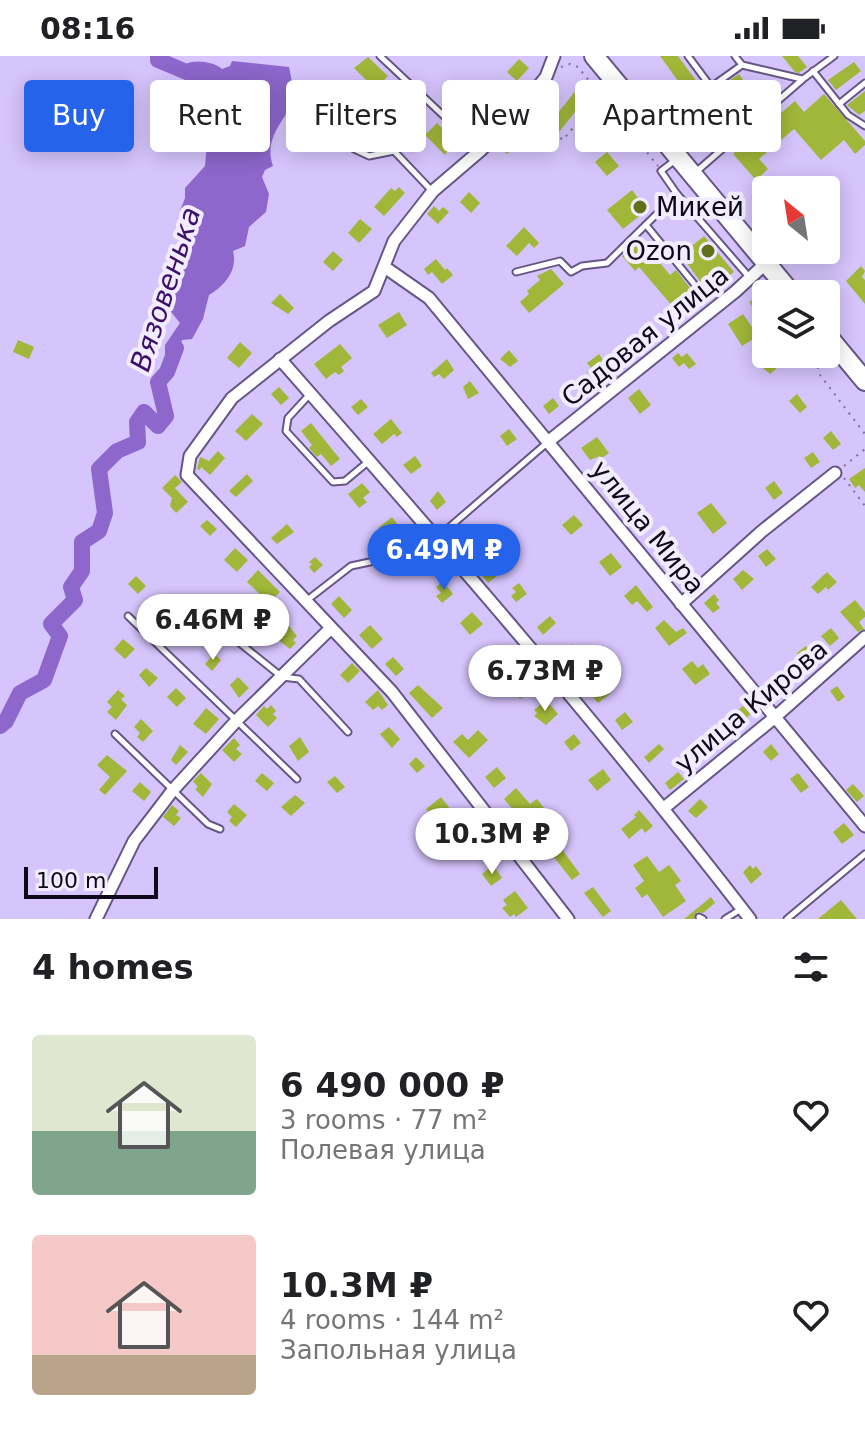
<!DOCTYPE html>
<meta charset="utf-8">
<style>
:root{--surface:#fff;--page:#f2f2f2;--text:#202124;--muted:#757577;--accent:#2563eb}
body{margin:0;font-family:"DejaVu Sans",sans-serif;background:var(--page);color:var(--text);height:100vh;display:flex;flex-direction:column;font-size:30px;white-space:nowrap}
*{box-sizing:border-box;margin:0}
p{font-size:26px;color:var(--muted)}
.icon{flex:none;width:44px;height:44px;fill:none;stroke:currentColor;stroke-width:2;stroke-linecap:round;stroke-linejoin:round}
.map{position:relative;height:863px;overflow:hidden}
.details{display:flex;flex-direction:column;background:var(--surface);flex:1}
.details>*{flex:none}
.guide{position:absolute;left:24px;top:24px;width:818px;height:72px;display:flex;gap:16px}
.needle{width:52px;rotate:330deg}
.controls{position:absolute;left:752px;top:120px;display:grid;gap:16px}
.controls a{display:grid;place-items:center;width:88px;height:88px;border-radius:8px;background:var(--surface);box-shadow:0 4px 20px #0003;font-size:40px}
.scale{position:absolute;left:24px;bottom:20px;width:134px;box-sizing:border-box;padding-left:8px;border:4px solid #0f081b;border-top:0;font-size:22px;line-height:28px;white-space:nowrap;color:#0f081b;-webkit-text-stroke:6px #f2edfe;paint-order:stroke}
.price{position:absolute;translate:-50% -68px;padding:0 18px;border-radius:28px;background:#fff;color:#222;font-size:26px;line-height:52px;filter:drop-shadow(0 2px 4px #0008)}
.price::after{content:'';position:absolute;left:50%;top:48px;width:24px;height:18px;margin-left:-12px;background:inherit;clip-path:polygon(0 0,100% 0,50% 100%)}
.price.active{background:var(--accent);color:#fff}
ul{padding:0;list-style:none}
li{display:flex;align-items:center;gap:24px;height:200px;padding:0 32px}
li span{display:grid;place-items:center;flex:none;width:224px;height:160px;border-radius:8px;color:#555}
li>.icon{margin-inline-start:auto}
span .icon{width:96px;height:96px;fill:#fffc;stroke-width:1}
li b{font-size:34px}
h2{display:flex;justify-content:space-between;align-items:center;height:96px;padding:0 32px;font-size:34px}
.chip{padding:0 28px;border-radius:8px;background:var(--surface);box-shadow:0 4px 20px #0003;font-size:28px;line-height:72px}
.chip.active{background:var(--accent);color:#fff}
.status{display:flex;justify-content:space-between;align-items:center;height:56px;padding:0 40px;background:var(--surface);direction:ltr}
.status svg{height:22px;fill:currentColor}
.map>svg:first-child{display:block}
.water{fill:#8d67cb}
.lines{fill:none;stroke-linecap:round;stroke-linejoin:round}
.river{stroke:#8d67cb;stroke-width:16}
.building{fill:#a1b739}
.lane-casing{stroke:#665686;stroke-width:9}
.street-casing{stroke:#665686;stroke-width:15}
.primary-casing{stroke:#665686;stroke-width:22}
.path{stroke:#7e7198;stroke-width:2;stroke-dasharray:2 6;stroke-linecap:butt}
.lane{stroke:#fff;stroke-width:5}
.street{stroke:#fff;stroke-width:11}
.primary{stroke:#fff;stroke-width:18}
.poi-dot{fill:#61701b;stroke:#f2edfe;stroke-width:3}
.labels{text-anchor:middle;stroke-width:8;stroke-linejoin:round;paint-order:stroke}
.poi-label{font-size:26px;fill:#0f081b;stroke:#f2edfe;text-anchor:start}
.street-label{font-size:26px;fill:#0f081b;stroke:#f2edfe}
.water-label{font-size:28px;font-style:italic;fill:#3c0f6b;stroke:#f2edfe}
</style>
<div class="status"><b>08:16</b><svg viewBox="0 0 49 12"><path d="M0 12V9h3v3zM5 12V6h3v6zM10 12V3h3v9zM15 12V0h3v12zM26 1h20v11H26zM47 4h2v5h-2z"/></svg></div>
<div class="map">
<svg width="865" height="863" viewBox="0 0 865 863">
<rect width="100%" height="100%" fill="#d6c4fc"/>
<path class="water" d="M232,5l57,6 3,15 10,1c-7,30 -41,49 -29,83l-8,4 -3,7 7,17 -3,18 -17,15 -4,19 -12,5c5,20 -9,35 -24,44l-6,24 -11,20 -10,1 -10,28 -7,-3v-20l15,-22 -16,-20c3,-10 4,-22 9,-32 13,-26 23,-30 7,-60l5,-13v-10l20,-22 2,-23 -3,-22 -6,-9 -2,-13 -9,-14 -1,-21c10,-5 28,-2 36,5l8,-3z"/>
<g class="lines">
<g class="river">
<path d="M158,0v4l45,19"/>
<path d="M0,670l6,-5 14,-28 24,-13 16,-44 -9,-12 24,-24 -4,-13 11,-16v-29l17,-11 6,-18 -6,-44 18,-18 21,-9 -1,-20 7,-10 14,14 8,-10 -8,-34 9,-10 9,-24"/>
</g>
</g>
<g class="building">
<path d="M660,0h18l28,38 -12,9z"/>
<path d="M782,0h16l9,11 -8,6 -4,-1z"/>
<path d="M368,1l20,19 -13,13 -21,-21z"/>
<path d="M519,3l10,9 -12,13 -10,-9z"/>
<path d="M854,6l7,9 -25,19 -8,-10z"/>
<path d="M739,18l8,12 -27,19 -9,-12z"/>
<path d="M577,33l10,8 -28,35 -10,-8z"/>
<path d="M399,35l20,20 -11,11 -20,-20z"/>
<path d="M865,35v20l-6,4 -12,-10z"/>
<path d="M824,38l41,47v4l-10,9 -11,-14 -23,20 -27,-31 -35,30 9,10 -12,11 -23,-26 62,-53 9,11z"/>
<path d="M475,45l11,10 -19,19 -10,-10z"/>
<path d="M332,50l7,5 -10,16 6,4 -5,9 -14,-10z"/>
<path d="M437,67l18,18 -10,14 -20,-20z"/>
<path d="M508,82l8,7 -9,9 -10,-9z"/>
<path d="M607,96l12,14 -12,10 -12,-14z"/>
<path d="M399,131l6,6 -21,23 -10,-9 17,-19 4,3z"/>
<path d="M632,134l15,20 -24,19 -16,-19z"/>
<path d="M469,136l11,11 -9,10 -11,-11z"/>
<path d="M434,150l5,5 4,-4 6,5 -11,12 -11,-10z"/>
<path d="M360,163l12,10 -13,14 -11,-10z"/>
<path d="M524,171l15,16 -5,5 -5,-5 -12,13 -11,-10z"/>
<path d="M826,172l11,14 -11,8z"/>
<path d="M704,180l30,36 -23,19 -7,-8 -2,1 -21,-29z"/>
<path d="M640,183l30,36 6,-5 17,22 -19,16 -35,-41 -4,4 -13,-15z"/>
<path d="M333,195l10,9 -10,11 -10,-9z"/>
<path d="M436,203l9,11 2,-2 6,7 -11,9 -10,-12 -4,3 -4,-6z"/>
<path d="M861,210l4,5 -3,6 3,3v24l-19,-23z"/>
<path d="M551,213l13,15 -35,29 -9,-11 9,-8 -2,-3 13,-11 -3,-4z"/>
<path d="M280,238l14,14 -6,6 -17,-11z"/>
<path d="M761,238l5,8v23l-17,-23z"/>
<path d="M399,256l8,13 -20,13 -9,-13z"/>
<path d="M743,258l15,22 -16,10 -14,-22z"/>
<path d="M18,284l16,7 -5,12 -16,-7z"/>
<path d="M240,286l12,11 -13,15 -12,-10z"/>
<path d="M340,288l12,14 -11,9 3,4 -5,4 -4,-3 -9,7 -12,-15z"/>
<path d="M509,294l9,11 -8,6 -10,-8z"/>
<path d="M678,297l4,4 5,-4 9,11 -7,5 -5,-6 -5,4 -7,-9z"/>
<path d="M599,298l4,6 -4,3 4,6 -11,9 -5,-6 4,-4 -4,-5z"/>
<path d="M766,300l11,12 -7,6 -13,-11z"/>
<path d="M447,303l7,11 -10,9 -5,-5 -5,3 -3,-4z"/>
<path d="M470,325l9,12 -11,6 -5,-12z"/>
<path d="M279,331l10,11 -8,7 -10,-11z"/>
<path d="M639,333l12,16 -11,9 -12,-16z"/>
<path d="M797,338l10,13 -7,6 -11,-12z"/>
<path d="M553,342l6,8 -10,8 -6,-8z"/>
<path d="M361,343l7,8 -10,8 -7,-8z"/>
<path d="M252,358l11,10 -17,17 -11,-10z"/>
<path d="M391,363l11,14 -5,4 -3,-3 -12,10 -9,-10z"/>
<path d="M311,367l29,36 -9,7 -10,-12 -4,3 -8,-9 3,-3 -11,-14z"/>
<path d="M509,373l8,10 -10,7 -7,-10z"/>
<path d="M831,375l10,13 -8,6 -10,-12z"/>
<path d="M597,381l12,16 -7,5 -2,-2 -10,4 -9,-12z"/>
<path d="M218,395l7,7 -15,17 -9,-8 -1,3 -3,-1 3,-12 9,4z"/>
<path d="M813,396l7,10 -9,6 -7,-10z"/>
<path d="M415,400l7,10 -11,8 -8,-9z"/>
<path d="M865,412v24l-6,-7 -4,3 -6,-9z"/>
<path d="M247,418l6,7 -17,16 -7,-6z"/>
<path d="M175,419l7,7 -7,6 13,14 -12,11 -6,-7 2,-8 -10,-10z"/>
<path d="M774,425l9,12 -9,7 -9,-12z"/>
<path d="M362,427l8,9 -7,6 4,4 -8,6 -11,-14z"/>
<path d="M623,430l11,13 -11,9 -11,-13z"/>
<path d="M438,435l8,11 -9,8 -7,-9z"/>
<path d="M711,447l16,20 -14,11 -16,-21z"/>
<path d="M642,458l11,11 -8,8 -11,-11z"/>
<path d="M574,459l9,10 -12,10 -9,-10z"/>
<path d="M392,461l6,8 -14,11 -6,-8z"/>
<path d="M207,464l10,9 -7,7 -10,-10z"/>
<path d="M287,468l7,8 -17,12 -6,-6z"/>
<path d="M473,471l7,8 -12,9 -7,-8z"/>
<path d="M416,491l9,12 -13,9 -8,-13z"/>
<path d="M235,492l13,12 -11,12 -13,-12z"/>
<path d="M767,493l9,10 -10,8 -8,-11z"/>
<path d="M611,497l11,14 -12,9 -11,-14z"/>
<path d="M315,501l8,8 -9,8 -5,-6 3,-3 -3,-2z"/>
<path d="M679,504l9,12 -7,5 -11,-10z"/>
<path d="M492,511l6,8 -10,8 -6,-8z"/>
<path d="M258,514l22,22 -11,11 -22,-21z"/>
<path d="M743,514l11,9 -12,11 -9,-11z"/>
<path d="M827,516l10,10 -9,8 -2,-3 -8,7 -7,-7z"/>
<path d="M136,520l10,10 -8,8 -10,-10z"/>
<path d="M443,525l10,13 -11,9 -6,-7 5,-3 -5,-6z"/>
<path d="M519,527l8,11 -11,8 -5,-6 5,-4 -4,-4z"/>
<path d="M636,529l17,22 -6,5 -10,-11 -5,4 -8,-9z"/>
<path d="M714,538l5,6 -3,3 4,5 -7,5 -9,-10z"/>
<path d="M339,540l13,14 -8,8 -13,-14z"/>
<path d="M158,542l13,12 -9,10 -14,-12z"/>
<path d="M855,544l10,12v5l-6,5 5,7 -6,3 -18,-20z"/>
<path d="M472,556l11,12 -13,11 -10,-12z"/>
<path d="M550,560l6,7 -13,12 -6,-8z"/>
<path d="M664,564l12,12 7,-4 4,5 -18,13 -14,-18z"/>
<path d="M181,569l4,3 2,-2 10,9 -10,11 -13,-13z"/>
<path d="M370,569l13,14 -11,10 -13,-14z"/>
<path d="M289,570l8,10 -4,4 3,3 -6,6 -14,-11z"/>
<path d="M831,572l8,10 -9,8 -9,-10z"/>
<path d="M123,583l12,10 -10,10 -11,-10z"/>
<path d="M572,588l10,13 -12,9 -10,-12z"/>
<path d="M806,590l11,13 -10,8 -10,-14z"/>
<path d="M502,592l7,9 -11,9 -8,-9z"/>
<path d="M214,598l7,6 -9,11 -7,-7z"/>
<path d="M393,601l11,12 -8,7 -11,-12z"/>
<path d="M692,605l6,7 5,-4 7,10 -15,11 -13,-16z"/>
<path d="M352,607l8,8 -12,12 -8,-8z"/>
<path d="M146,612l12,10 -9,9 -10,-12z"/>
<path d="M238,621l11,11 -10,10 -9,-13z"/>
<path d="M528,623l7,8 -15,12 -6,-8z"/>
<path d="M599,624l11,14 -12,9 -11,-13z"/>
<path d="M418,629l25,23 -11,10 -23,-25z"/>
<path d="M837,630l8,11 -7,5 -8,-11z"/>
<path d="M176,632l10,10 -9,9 -10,-10z"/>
<path d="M118,634l7,6 -4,3 6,6 -11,15 -9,-8 5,-5 -5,-5z"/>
<path d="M378,634l10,15 -6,5 -4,-4 -5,4 -8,-8z"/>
<path d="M546,644l12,14 -12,11 -12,-9 3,-3 -3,-3z"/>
<path d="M271,649l5,6 -3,3 4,4 -9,9 -12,-12 8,-9 3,3z"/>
<path d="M743,650l9,7 -12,10 -7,-9z"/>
<path d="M206,652l13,11 -13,15 -13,-10z"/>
<path d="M625,656l8,10 -11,8 -7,-10z"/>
<path d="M141,663l12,12 -10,11 -6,-5 3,-4 -6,-6z"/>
<path d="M389,671l11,12 -8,9 -12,-14z"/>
<path d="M478,674l10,10 -19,18 -16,-16 9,-8 6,6z"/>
<path d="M574,678l7,9 -10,8 -7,-9z"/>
<path d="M300,681l9,15 -11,9 -9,-15z"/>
<path d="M234,682l6,7 -4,4 6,5 -8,8 -12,-12z"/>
<path d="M659,688l5,5 -15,14 -5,-6z"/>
<path d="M771,688l8,10 -8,7 -8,-9z"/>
<path d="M180,689l8,7 -12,13 -5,-5z"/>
<path d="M107,699l20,16 -22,24 -6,-5 11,-13 -13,-12z"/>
<path d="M416,701l9,9 -8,7 -8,-9z"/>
<path d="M497,711l9,11 -12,10 -9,-11z"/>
<path d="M603,713l8,11 -14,11 -9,-11z"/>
<path d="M678,716l6,7 -14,11 -5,-7z"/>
<path d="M201,717l11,11 -9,13 -8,-8 3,-2 -5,-6z"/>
<path d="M262,717l12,10 -7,8 -12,-10z"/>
<path d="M798,717l11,14 -8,6 -11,-14z"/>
<path d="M335,720l10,11 -8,6 -10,-11z"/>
<path d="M140,726l11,10 -7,9 -12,-10z"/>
<path d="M853,728l11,12 -7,6 -11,-12z"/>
<path d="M516,732l14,16 7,-5 8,10 -9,7 12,16 -10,8 -34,-41z"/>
<path d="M295,739l10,8 -14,13 -10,-9z"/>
<path d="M441,741l13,17 -16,12 -12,-17z"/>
<path d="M700,743l8,8 -12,11 -8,-7z"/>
<path d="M234,748l13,11 -11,12 -7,-6 3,-4 -5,-5z"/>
<path d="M172,749l7,6 -3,4 5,3 -7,8 -11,-9z"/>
<path d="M639,754l14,16 -8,7 -3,-5 -13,11 -8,-10 15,-12 -2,-2z"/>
<path d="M844,767l10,12 -12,9 -9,-12z"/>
<path d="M466,775l11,14 -10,8 -12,-14z"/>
<path d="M561,792l19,26 -8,6 -20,-25z"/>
<path d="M647,800l12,16 10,-7 12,16 -6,4 11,16 -23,16 -16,-23 -5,4 -7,-10 9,-7 -11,-16z"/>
<path d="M493,809l9,13 -11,8 -9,-12z"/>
<path d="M750,809l3,4 3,-3 6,8 -11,10 -8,-12z"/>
<path d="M593,831l18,24 -8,6 -19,-24z"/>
<path d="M515,835l13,17 -12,9 -2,-3 -4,3 -8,-9 5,-3 -4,-5z"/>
<path d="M711,841l4,6 -12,10 -6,-1 -3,7h-10z"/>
<path d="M841,844l16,19h-39z"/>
</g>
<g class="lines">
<g class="lane-casing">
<g id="lane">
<path d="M380,0l100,94"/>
<path d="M688,0l23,31 31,-22"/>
<path d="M735,0l7,9 60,14"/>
<path d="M813,15l35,44 17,11"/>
<path d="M341,39l48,38 5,18 38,40"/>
<path d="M839,48l26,-21"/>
<path d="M354,93l15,7 25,-5"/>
<path d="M697,115l106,-92 31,-23"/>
<path d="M677,138l73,84"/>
<path d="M646,169l58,71"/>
<path d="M516,216l44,-11 11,11 11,-6 25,-3 70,-69 -16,-23 13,-10"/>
<path d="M310,338l-22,24 -2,13 47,51 12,-1 24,-20"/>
<path d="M438,481l110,-95"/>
<path d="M306,545l45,-35 28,-6 43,-35"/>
<path d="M210,559l26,25 46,37 17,2 49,53"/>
<path d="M128,560l169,163"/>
<path d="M115,678l93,90 12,5"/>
<path d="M699,861l4,2"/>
<path d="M725,863l16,-10"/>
<path d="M787,863l78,-65"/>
</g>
</g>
<g class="street-casing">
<g id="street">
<path d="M554,0l-8,21 -24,30 -41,43 -48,41 -39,50 -20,50 -45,30 -97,77 -42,58 -3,19 205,217 176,227"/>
<path d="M386,212l43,30 436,528"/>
<path d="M280,303c161,183 321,367 470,560"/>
<path d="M549,385l187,-150 30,-28"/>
<path d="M681,548l80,-72 74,-59"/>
<path d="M664,752l110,-90 91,-81"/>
<path d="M96,863l38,-78 39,-51 65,-71 92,-90"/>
</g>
</g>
<g class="primary-casing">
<g id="primary">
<path d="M594,0l198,238"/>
<path d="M826,278l39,47"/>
</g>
</g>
<g class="path">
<path d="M561,11l9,-3 8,3 80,99"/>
<path d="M529,57l34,27 37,-45"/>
<path d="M824,299l-8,6 4,14 45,59"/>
<path d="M844,410l21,-17"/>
<path d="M844,422l21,28"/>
</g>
<use href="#lane" class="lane"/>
<use href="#street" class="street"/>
<use href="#primary" class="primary"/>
</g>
<g class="poi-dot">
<circle cx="640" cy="151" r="8"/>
<circle cx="708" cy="195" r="8"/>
</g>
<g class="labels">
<g class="poi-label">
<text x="656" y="160">Микей</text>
<text x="692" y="204" text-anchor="end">Ozon</text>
</g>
<g class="street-label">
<text transform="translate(645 280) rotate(-39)" y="9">Садовая улица</text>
<text transform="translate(648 471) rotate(51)" y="9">улица Мира</text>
<text transform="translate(751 650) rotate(-40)" y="9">улица Кирова</text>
</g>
<g class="water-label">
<text transform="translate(165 233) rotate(-72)" y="10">Вязовенька</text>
</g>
</g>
</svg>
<div class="controls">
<a><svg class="needle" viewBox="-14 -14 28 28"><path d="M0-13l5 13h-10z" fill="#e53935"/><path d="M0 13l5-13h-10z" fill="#757577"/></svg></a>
<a><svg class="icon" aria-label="layers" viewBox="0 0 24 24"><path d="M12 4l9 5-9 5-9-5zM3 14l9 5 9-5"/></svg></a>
</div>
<div class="scale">100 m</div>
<b class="price active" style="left:444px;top:536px">6.49M ₽</b>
<b class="price" style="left:213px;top:606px">6.46M ₽</b>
<b class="price" style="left:545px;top:657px">6.73M ₽</b>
<b class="price" style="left:492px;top:820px">10.3M ₽</b>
<div class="guide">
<a class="chip active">Buy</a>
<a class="chip">Rent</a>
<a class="chip">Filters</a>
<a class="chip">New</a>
<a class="chip">Apartment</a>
</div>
</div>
<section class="details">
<h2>4 homes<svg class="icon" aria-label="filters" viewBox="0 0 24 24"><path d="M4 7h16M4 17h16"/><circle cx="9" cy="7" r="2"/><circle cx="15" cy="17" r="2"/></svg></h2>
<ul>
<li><span style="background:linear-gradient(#dfe7d0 60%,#7fa58c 0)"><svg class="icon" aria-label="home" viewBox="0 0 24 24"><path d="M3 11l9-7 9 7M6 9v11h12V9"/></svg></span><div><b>6 490 000 ₽</b><p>3 rooms · 77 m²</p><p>Полевая улица</p></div><svg class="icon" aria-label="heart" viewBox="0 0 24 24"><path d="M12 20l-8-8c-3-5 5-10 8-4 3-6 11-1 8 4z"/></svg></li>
<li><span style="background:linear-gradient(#f6c9c9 75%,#b9a48a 0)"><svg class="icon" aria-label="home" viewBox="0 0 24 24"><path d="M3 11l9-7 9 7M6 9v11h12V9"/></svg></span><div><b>10.3M ₽</b><p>4 rooms · 144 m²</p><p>Запольная улица</p></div><svg class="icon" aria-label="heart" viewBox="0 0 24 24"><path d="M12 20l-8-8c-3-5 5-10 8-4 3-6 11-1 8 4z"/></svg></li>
</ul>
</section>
